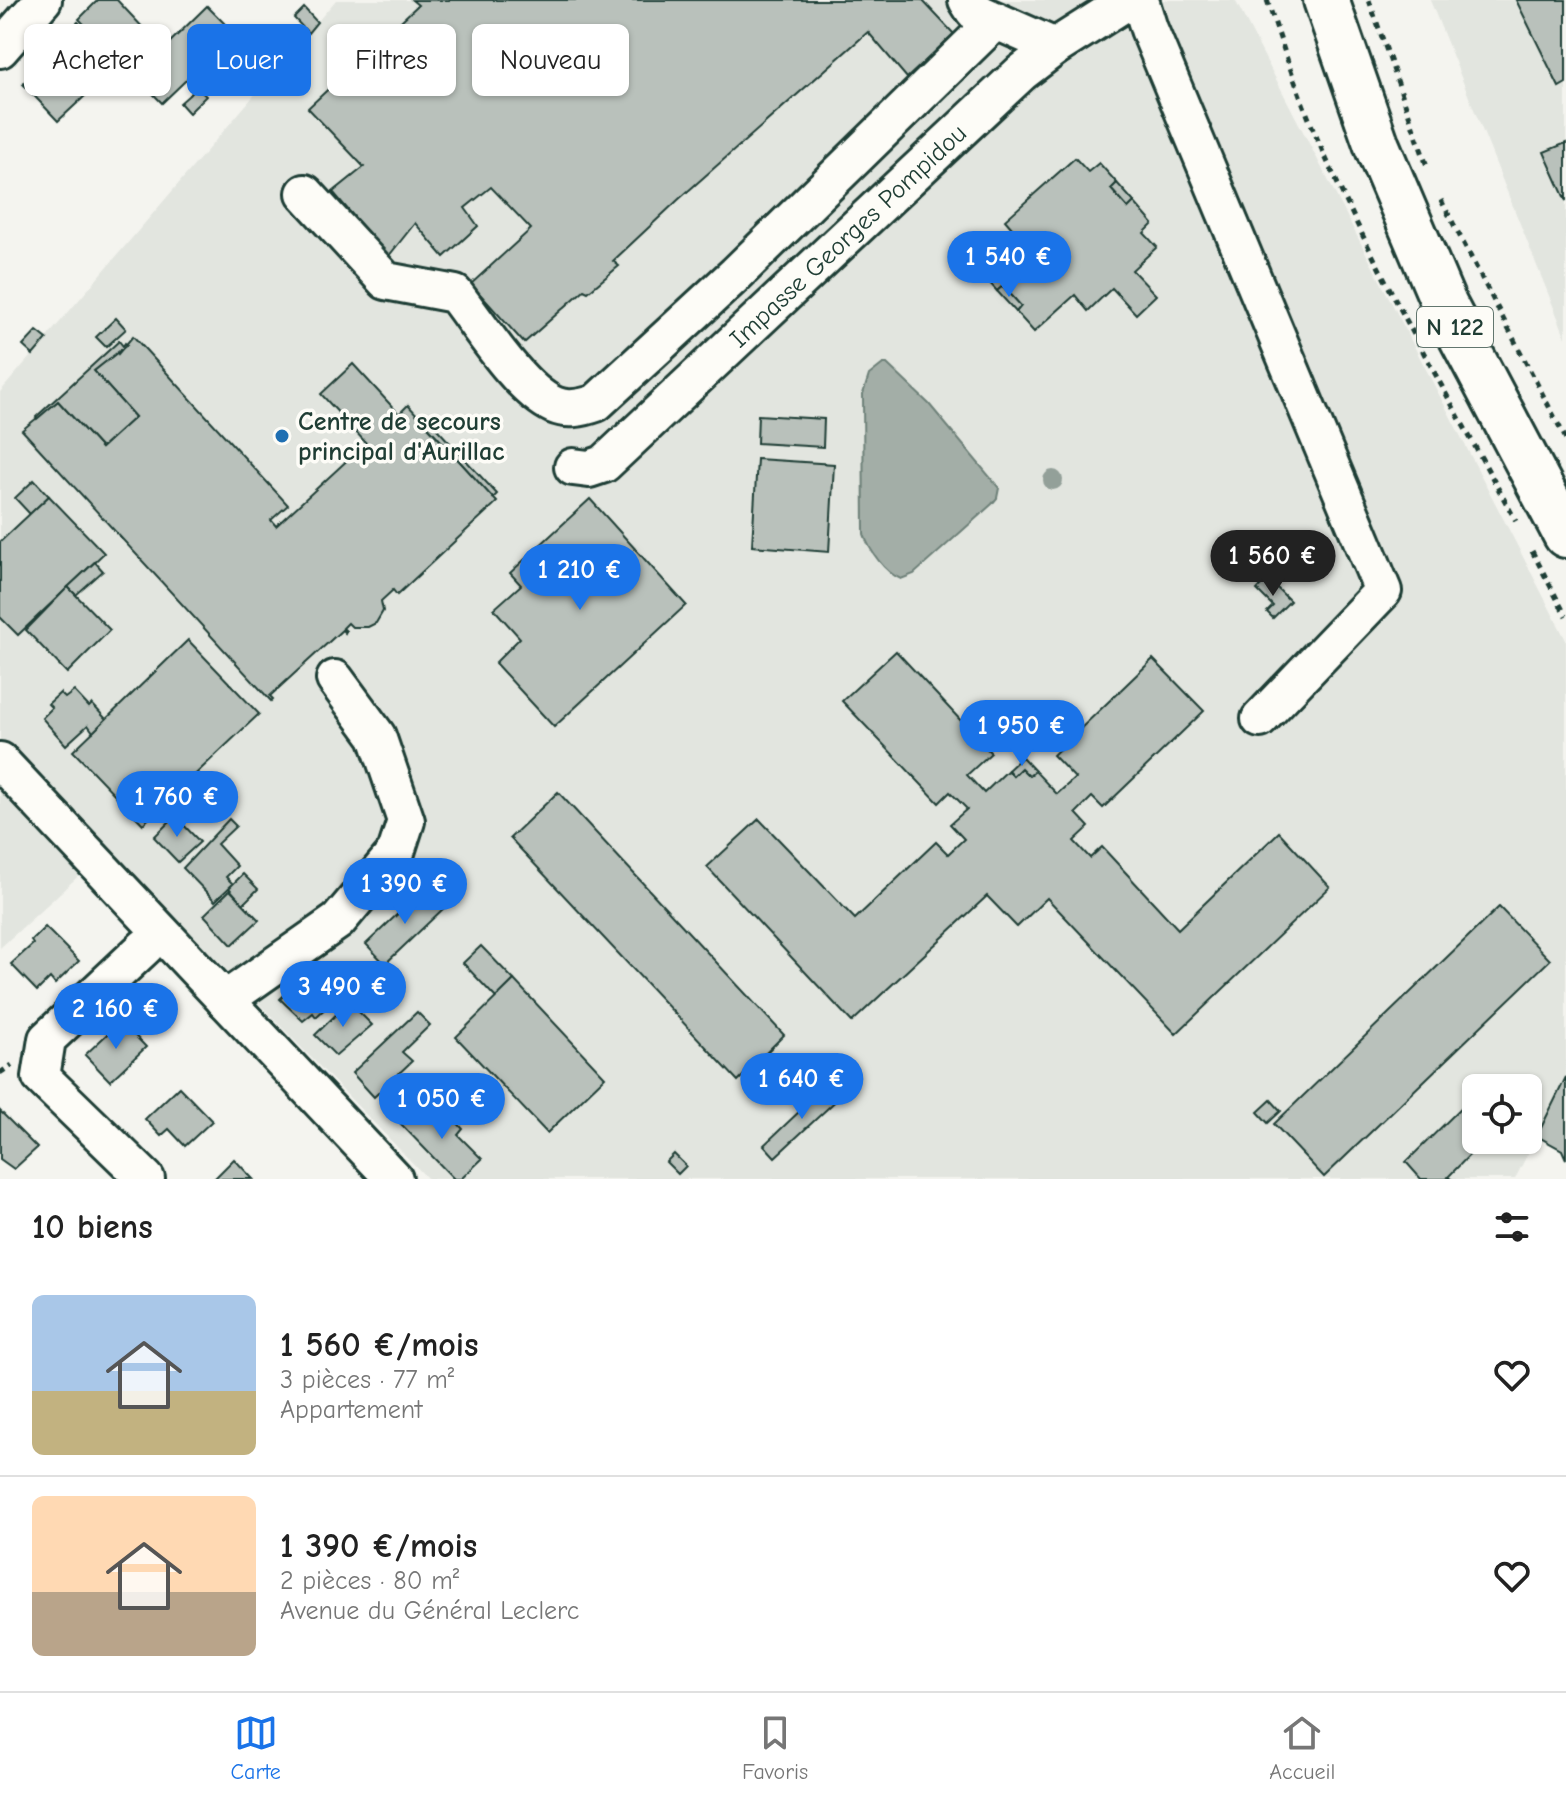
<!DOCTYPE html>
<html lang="fr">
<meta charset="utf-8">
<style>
:root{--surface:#fff;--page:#f2f2f2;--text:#222;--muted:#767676;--line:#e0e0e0;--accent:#1a73e8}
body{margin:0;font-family:"Comic Neue",sans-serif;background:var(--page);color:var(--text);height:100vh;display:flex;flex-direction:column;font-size:30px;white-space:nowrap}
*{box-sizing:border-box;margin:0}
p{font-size:26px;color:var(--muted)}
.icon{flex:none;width:44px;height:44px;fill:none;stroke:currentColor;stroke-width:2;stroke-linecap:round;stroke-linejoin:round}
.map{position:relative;height:1179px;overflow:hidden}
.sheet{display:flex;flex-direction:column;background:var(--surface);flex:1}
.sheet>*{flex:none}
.banner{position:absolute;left:24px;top:24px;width:800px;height:72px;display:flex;gap:16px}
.buttons{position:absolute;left:1462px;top:1074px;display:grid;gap:16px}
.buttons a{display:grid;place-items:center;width:80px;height:80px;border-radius:12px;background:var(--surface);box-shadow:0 2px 6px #0004;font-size:40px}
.price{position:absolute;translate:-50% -68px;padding:0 18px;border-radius:28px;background:var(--accent);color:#fff;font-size:26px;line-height:52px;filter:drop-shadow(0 2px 4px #0008)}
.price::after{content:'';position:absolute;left:50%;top:48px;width:24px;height:18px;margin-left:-12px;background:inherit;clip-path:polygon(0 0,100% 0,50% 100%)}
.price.on{background:#222;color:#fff}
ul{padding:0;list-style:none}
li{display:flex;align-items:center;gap:24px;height:200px;padding:0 32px}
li+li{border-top:2px solid var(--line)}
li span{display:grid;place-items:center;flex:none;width:224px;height:160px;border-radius:12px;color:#555}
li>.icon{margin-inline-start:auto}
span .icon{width:96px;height:96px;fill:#fffc;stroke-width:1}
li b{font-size:34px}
h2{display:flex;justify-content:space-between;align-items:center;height:96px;padding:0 32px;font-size:34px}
.tag{padding:0 28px;border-radius:12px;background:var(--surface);box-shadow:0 2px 6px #0004;font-size:28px;line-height:72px}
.tag.on{background:var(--accent);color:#fff}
.tab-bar{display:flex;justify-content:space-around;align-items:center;height:112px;border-top:2px solid var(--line);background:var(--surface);font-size:22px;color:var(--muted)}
.tab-bar a{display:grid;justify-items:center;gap:4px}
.tab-bar .on{color:var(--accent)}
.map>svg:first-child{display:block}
.built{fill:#e2e5df;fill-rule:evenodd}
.water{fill:#a3aea7;stroke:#6e8179;stroke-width:2}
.building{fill:#b9c1bb;stroke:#1f3d34;stroke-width:2}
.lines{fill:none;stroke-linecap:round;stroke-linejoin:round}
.minor-casing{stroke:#1f3d34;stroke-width:42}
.major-casing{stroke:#1f3d34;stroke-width:50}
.path{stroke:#1f3d34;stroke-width:5;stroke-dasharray:6 6;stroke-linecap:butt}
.minor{stroke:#fdfcf7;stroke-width:36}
.major{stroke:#fdfcf7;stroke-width:44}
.tree{fill:#93a099}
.poi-dot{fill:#1f6fb2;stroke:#fdfcf7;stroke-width:3}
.labels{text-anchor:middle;stroke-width:7;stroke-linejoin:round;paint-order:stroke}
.shield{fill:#fdfcf7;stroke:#62766e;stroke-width:2}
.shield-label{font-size:24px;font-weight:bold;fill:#1f3d34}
.street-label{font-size:26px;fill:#1f3d34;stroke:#fdfcf7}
.poi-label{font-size:26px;font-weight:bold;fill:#1f3d34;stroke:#fdfcf7;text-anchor:start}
</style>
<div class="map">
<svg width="1566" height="1179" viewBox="0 0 1566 1179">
<rect width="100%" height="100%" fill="#f4f4ef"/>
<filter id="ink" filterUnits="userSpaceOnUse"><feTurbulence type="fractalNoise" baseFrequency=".0125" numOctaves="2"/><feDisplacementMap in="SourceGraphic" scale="16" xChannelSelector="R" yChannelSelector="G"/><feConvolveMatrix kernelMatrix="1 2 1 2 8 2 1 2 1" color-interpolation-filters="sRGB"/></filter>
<g filter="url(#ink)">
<g class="built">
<path d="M336,0h899l331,640v438l-51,101h-1087l-319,-331 -109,100v-556zM1476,1088h52v52h-52z"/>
<path d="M1430,0h136v338z"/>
</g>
<path class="water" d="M883,364h4l42,40 70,84 -2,10 -5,6 -78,70 -13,5c-16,-6 -32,-29 -37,-45l-1,-140 6,-19z"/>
<g class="building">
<path d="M98,0h19l46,49 44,-43 28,28 -19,18 4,4 -8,8 -4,-5 -46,44 -27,-28 -1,2 -55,-58z"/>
<path d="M412,0h510l32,34 -47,44 -39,-46 -190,168 -65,61 6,5 -31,26 -4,-2 -60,53 -53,-59 60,-55 -40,-42 -26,21 13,18 -34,31 -29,-34 -27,34 -55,-65 31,-25 -56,-59 110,-103z"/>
<path d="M1516,0h50v83l-7,4z"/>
<path d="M304,8l13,14 -9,11 -14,-15z"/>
<path d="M78,22l30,32 -11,11 2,3 -12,12 -24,-26 11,-11 -8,-9z"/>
<path d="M61,58l20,22 -5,5 -21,-22z"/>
<path d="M50,60l24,26 2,-1 10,10 -28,26 -35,-37z"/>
<path d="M120,66l9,10 -14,14 -10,-10z"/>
<path d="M197,88l9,8 -17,17 -9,-10z"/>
<path d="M1566,143v58l-22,-49z"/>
<path d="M1075,158l13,14 11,-9 18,20 -6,6 17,19 6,-6 19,22 -9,9 13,14 -25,23 24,25 -20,19 -24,-26 -24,23 -13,-16 -41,37 -18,-20 5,-6 -18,-20 -6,5 -18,-20 39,-36 -13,-15z"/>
<path d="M1117,183l17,19 -6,6 -17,-19z"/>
<path d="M1003,286l18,20 -5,6 -19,-21z"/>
<path d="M116,318l10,11 -20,18 -10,-10z"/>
<path d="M37,331l10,8 -14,16 -10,-9z"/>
<path d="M133,336l155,169 -17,15 5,6 90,-83 -45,-49 32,-30 46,50 9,-9 89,97 -100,93 -4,-5 -12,11 2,10 -7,12 -8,4h-16l-4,-4 -5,5 3,3 -1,2 -3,-3 -72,66 3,3 -2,2 -249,-271 36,-29 43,47 34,-31 -41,-46 22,-20 2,3z"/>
<path d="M119,341l4,5 2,-3 2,2 -33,26 41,46 -34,31 -43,-47 -21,18 -1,-2z"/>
<path d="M758,415l66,4 -1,28 -66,-4z"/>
<path d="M427,418l70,76 -4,4 -70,-77z"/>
<path d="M757,459l77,5 -5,88 -77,-6z"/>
<path d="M34,480l15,16 -19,18 -15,-16z"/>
<path d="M49,496l55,57 -86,82 -18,-18v-75z"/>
<path d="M590,499l96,106 -132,122 -59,-64 25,-25 -26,-29 27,-24 -11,-12z"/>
<path d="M95,562l8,9 -27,24 -8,-8z"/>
<path d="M1268,579l22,22 -17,17 -6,-6 6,-6 -16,-16z"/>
<path d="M68,587l42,43 -43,43 -41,-43z"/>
<path d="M188,640l71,74 -116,110 -70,-73z"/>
<path d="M896,651l95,102 -24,22 17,18 24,-23 5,6 8,-8 8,8 6,-5 22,23 18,-16 -22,-23 100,-96 51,52 -101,97 -11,-11 -16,16 13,14 -15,14 16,17 12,-11 76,82 101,-97 51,55 -154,147 -129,-136 -30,29 -30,-31 -135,126 -145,-155 52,-48 96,100 81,-77 12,12 16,-15 -14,-15 17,-15 -17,-17 -11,11 -97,-102z"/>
<path d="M74,691l15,16 3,-3 14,15 -13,13 -5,-7 -22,20 -24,-27 10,-10 -4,-4 12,-11 5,5z"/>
<path d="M1022,757l13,14 -6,5 -8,-8 -8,8 -5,-6z"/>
<path d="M558,792l226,243 -46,46 -228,-243z"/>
<path d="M175,816l25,26 -22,20 -24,-25z"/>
<path d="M229,819l7,7 -19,18 20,22 -11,11 7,7 -18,17 -32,-33z"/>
<path d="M243,874l15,15 -15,15 -14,-16z"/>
<path d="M425,888l19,20 -59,56 -19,-20z"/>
<path d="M230,890l29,30 -27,25 -28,-30z"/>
<path d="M1499,907l51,53 -226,217 -50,-53z"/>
<path d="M45,927l34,34 -24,23 -5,-6 -13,13 -26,-27 22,-20 -2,-3z"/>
<path d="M481,946l33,34 -18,18 -33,-35z"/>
<path d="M376,974l14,15 -20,20 -15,-15z"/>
<path d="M304,976l27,27 -15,14 -3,-4 -10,8 -23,-22z"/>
<path d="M514,980l91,97 -58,56 -91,-96z"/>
<path d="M349,1002l23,23 -36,31 -21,-21z"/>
<path d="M417,1012l13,13 -28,27 10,9 -38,36 -22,-24z"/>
<path d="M121,1021l25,26 -36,34 -25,-26z"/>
<path d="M1566,1077v82l-4,-9 -25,-14z"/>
<path d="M179,1087l33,34 -27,25 -16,-17 -8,7 -16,-17z"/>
<path d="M822,1090h10l9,6 -66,61 -11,-12z"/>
<path d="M425,1100l24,24 6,-4 8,9 -5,6 24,24 -21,20h-7l-53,-55z"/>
<path d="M1271,1100l10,11 -13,12 -10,-11z"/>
<path d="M1469,1100l4,5 3,-2v37h8l-36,37 3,2h-30l-15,-17z"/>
<path d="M0,1111l37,37 -23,21 -14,-10z"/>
<path d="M674,1154l12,12 -8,8 -12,-12z"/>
<path d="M234,1159l19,20h-39z"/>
</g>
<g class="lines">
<g class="minor-casing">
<g id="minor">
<path d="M967,0l7,11 81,36"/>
<path d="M1140,0l9,29 234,562 -123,128"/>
<path d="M0,49l43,-49"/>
<path d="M305,193l81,88 69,13c24,31 65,96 99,111 14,6 28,3 42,-2l140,-129 259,-253"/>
<path id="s1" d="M573,467l16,2 15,-5 417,-391 34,-26 74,-47"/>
<path d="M0,761l394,418"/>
<path d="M145,947l-98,92 -6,38 105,102"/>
<path d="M225,1000l113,-79 58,-69 10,-31 -29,-85 -42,-57"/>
</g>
</g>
<g class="major-casing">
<path id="major" d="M1326,0l51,146 68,160 121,229"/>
</g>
<g class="path">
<path d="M1267,0c19,56 37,112 62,165 56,122 123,239 187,356"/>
<path d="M1369,0l59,169"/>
<path d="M1441,200l125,239"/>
<path d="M1532,551l34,65"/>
<path d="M0,1073l12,-8"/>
</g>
<use href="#minor" class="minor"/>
<use href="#major" class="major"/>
</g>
<circle class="tree" cx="1053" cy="480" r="10"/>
</g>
<circle class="poi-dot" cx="282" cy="436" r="8"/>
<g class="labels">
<rect class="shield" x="1417" y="307" width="76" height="40" rx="6"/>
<g class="shield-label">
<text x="1455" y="335">N 122</text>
</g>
<g class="street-label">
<text dy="9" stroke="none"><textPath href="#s1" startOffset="366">Impasse Georges Pompidou</textPath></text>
</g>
<g class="poi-label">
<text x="298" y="430">Centre de secours<tspan x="298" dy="30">principal d'Aurillac</tspan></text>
</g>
</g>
</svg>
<div class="buttons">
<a><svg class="icon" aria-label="locate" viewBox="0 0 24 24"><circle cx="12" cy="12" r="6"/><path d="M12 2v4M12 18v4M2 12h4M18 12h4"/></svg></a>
</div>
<b class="price" style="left:1009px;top:299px">1 540 €</b>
<b class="price on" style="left:1273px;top:598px">1 560 €</b>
<b class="price" style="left:580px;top:612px">1 210 €</b>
<b class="price" style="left:1022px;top:768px">1 950 €</b>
<b class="price" style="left:177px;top:839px">1 760 €</b>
<b class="price" style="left:405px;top:926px">1 390 €</b>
<b class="price" style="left:343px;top:1029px">3 490 €</b>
<b class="price" style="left:116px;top:1051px">2 160 €</b>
<b class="price" style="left:802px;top:1121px">1 640 €</b>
<b class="price" style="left:442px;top:1141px">1 050 €</b>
<div class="banner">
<a class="tag">Acheter</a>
<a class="tag on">Louer</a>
<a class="tag">Filtres</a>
<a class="tag">Nouveau</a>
</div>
</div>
<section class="sheet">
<h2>10 biens<svg class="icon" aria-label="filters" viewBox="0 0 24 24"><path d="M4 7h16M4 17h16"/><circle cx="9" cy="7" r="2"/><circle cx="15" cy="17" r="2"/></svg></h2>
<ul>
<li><span style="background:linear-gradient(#a9c7e8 60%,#c2b280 0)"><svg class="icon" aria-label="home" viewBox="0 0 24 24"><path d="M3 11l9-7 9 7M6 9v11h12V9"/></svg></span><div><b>1 560 €/mois</b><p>3 pièces · 77 m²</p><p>Appartement</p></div><svg class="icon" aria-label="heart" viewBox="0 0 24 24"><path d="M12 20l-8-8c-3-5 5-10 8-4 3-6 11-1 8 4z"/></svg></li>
<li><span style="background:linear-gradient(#ffd9b3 60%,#b9a48a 0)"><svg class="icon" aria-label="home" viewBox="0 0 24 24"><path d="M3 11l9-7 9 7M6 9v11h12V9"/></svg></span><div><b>1 390 €/mois</b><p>2 pièces · 80 m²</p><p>Avenue du Général Leclerc</p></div><svg class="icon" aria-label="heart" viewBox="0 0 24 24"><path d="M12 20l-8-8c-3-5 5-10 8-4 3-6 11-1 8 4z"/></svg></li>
</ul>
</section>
<nav class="tab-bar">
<a class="on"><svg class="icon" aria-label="map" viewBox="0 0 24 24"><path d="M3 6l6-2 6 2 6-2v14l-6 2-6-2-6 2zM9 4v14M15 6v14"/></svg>Carte</a>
<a><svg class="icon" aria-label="saved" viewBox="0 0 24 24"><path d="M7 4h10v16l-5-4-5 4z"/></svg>Favoris</a>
<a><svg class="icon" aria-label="home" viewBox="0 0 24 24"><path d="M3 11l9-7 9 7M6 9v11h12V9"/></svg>Accueil</a>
</nav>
